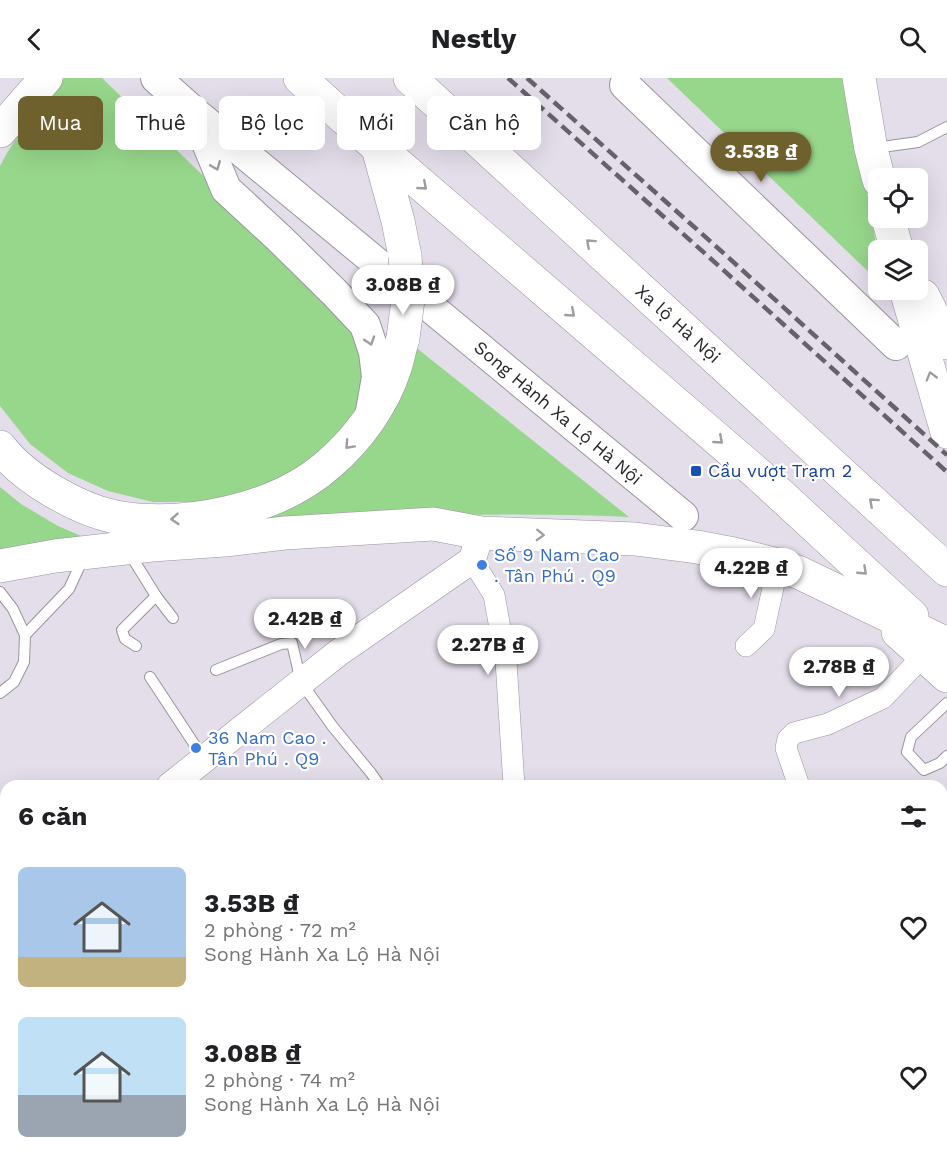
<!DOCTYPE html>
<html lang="vi">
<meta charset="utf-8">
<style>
:root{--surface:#fff;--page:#f6f6f6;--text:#202124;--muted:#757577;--accent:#6e612e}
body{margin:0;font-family:"Work Sans",sans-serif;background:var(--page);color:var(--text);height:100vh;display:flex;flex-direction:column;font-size:22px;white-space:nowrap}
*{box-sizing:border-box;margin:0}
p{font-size:20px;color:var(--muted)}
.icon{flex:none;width:33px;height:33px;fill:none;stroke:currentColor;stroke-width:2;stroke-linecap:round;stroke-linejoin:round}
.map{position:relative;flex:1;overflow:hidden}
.drawer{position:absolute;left:0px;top:702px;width:948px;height:384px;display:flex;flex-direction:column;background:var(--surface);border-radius:18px 18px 0 0;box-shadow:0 6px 24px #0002}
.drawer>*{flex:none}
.top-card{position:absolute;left:18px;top:18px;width:600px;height:54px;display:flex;gap:12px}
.tools{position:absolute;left:868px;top:90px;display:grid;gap:12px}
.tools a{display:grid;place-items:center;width:60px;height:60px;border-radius:9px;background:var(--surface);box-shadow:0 6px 24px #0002;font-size:30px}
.price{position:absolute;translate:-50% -51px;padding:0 14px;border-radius:21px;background:#fff;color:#222;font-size:20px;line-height:39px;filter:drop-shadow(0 2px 3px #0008)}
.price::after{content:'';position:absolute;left:50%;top:36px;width:18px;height:14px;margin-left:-9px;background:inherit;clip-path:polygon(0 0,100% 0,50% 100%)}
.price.on{background:var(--accent);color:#fff}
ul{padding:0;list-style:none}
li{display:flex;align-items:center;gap:18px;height:150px;padding:0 18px}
li span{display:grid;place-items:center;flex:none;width:168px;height:120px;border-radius:9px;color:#555}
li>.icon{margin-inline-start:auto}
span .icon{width:72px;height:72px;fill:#fffc;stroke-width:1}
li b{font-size:26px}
h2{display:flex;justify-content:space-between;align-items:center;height:72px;padding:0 18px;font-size:26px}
.pill{padding:0 21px;border-radius:9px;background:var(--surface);box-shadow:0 6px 24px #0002;font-size:21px;line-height:54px}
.pill.on{background:var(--accent);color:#fff}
header{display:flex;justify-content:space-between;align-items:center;height:78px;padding:0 18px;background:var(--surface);font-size:27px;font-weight:700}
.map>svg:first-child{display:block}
.green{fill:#97d78b}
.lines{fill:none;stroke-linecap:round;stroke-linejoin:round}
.service-casing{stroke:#9a939f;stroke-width:12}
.minor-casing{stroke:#9a939f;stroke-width:22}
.tertiary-casing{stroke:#9a939f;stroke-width:28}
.secondary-casing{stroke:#9a939f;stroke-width:32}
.trunk-casing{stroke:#9a939f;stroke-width:34}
.service{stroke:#fff;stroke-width:10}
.minor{stroke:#fff;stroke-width:21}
.tertiary{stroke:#fff;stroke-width:27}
.secondary{stroke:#fff;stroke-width:30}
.trunk{stroke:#fff;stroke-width:33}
.rail{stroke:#66626a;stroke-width:4.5;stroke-dasharray:12 6;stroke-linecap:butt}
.trunk-bridge-casing{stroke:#9a939f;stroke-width:34;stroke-linecap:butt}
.trunk-bridge{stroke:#fff;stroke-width:33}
.oneway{stroke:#9f9da0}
.transit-dot{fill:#1a4fb4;stroke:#fff;stroke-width:2}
.shop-dot{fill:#3f7fe0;stroke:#fff;stroke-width:2}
.labels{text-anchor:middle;stroke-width:4.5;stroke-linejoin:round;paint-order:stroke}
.street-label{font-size:18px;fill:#29262b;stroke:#fff}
.transit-label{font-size:18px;fill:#164399;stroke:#fff;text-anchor:start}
.shop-label{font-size:18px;fill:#366cbe;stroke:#fff;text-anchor:start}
</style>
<header><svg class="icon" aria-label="back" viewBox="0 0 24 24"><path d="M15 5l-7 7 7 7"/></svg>Nestly<svg class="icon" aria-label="search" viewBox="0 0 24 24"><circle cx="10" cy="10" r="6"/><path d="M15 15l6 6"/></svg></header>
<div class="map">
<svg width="947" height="1086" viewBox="0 0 947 1086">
<rect width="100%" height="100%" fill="#e4ddea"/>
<g class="green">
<path d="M64,0h38l264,255 -5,72 -23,30 -29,27 -33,18 -34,13 -45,9h-44l-45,-11 -40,-18 -38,-29 -30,-38v-240c16,-32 40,-60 64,-88z"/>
<path d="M667,0h180l32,183v21z"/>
<path d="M414,268l215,171c-126,-6 -253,0 -380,4l29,-7 30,-18z"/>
<path d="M0,409l21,17 37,22 37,16 -95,17z"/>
</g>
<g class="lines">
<g class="service-casing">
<g id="service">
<path d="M875,70l43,-6 29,-15"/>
<path d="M133,481l23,37 17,22"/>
<path d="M0,514l13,17 12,26 -1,27 -10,20 -14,11"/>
<path d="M25,557l44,-46 12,-26"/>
<path d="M136,568l-11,-7 -3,-9 34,-34"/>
<path d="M216,592l65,-26 11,-1 9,39 32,45 38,46 9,13"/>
<path d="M150,599l54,82"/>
<path d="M947,625l-36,34 -4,15 17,18 16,-7 7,-7"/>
<path d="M0,920h6"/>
</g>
</g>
<g class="minor-casing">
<g id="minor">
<path d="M472,482l22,35 12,66 8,125"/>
<path d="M746,568l18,-17 14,-64"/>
<path d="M799,708l-13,-38 2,-9 6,-6 34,-9 55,-26 41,-43"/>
<path d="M942,1056l5,-3"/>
<path d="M150,1086l6,-6"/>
<path d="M544,1086l24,-6"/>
<path d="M893,1086l10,-6"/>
</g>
</g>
<g class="tertiary-casing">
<g id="tertiary">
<path d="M170,708l168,-133 134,-93 9,-27"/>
<path d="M0,900l6,-8"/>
</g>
</g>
<g class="secondary-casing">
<g id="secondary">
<path d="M156,0l38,34 489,404"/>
<path d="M625,7l271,260"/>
<path d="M195,36l31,75 53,49 55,54 31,33 9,27 3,25 -6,34"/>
</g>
</g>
<g class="trunk-casing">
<g id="trunk">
<path d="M300,0l44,40 415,357 153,141"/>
<path d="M410,0l537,492"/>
<path d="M859,0l12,71 8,31"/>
<path d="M0,53l46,-53"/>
<path d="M378,70l20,73 7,35"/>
<path d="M888,140l9,32"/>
<path d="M906,212l41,142"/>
<path d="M923,218l24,47"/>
<path d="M0,369c23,31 77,62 115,70 68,12 161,-6 214,-53 29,-25 54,-59 66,-96 3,-10 5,-20 8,-30"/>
<path d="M0,488l55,-10 97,-11 73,-5 60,-7 148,-9 48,9 154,6 62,8 37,7 44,11 22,8 139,67"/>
<path d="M898,554l49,44"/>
</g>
</g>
<use href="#service" class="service"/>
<use href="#minor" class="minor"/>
<use href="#tertiary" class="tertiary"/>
<use href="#secondary" class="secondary"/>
<use href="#trunk" class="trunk"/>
<g class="rail">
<path d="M508,0l202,180 237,214"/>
<path d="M527,0l193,172 227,205"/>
</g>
<g class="trunk-bridge-casing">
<path id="trunk-bridge" d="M403,260l5,-38 -3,-44"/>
</g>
<use href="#trunk-bridge" class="trunk-bridge"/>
</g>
<defs><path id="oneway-chevron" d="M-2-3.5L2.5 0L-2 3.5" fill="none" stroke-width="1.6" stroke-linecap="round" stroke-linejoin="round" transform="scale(1.5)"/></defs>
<g class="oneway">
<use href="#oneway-chevron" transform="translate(216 88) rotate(68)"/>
<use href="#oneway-chevron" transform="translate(423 108) rotate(41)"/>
<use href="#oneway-chevron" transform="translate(590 165) rotate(-138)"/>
<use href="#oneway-chevron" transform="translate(571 235) rotate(41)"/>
<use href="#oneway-chevron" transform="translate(370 263) rotate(72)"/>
<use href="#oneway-chevron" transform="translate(931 298) rotate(-106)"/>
<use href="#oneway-chevron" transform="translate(719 362) rotate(41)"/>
<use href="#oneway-chevron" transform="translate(349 367) rotate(133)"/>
<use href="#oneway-chevron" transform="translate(873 424) rotate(-138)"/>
<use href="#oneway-chevron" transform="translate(175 441) rotate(176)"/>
<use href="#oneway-chevron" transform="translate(540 457) rotate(2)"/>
<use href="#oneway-chevron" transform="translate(863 493) rotate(43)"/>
</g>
<rect class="transit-dot" x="690" y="387" width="12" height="12" rx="3"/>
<g class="shop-dot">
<circle cx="482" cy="487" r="6"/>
<circle cx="196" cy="670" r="6"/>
</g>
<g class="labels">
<g class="street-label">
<text transform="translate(678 246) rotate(42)" y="6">Xa lộ Hà Nội</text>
<text transform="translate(558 335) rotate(40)" y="6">Song Hành Xa Lộ Hà Nội</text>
</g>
<g class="transit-label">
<text x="708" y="399">Cầu vượt Trạm 2</text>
</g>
<g class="shop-label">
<text x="494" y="483">Số 9 Nam Cao<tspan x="494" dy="21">. Tân Phú . Q9</tspan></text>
<text x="208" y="666">36 Nam Cao .<tspan x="208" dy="21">Tân Phú . Q9</tspan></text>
</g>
</g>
</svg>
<div class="tools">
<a><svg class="icon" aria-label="locate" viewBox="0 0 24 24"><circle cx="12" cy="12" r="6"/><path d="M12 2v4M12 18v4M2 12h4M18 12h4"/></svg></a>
<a><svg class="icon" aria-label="layers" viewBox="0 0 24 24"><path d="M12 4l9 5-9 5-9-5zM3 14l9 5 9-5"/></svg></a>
</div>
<b class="price on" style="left:761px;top:105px">3.53B ₫</b>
<b class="price" style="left:403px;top:238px">3.08B ₫</b>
<b class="price" style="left:751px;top:521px">4.22B ₫</b>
<b class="price" style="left:305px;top:572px">2.42B ₫</b>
<b class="price" style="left:488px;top:598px">2.27B ₫</b>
<b class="price" style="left:839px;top:620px">2.78B ₫</b>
<div class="top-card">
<a class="pill on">Mua</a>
<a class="pill">Thuê</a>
<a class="pill">Bộ lọc</a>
<a class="pill">Mới</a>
<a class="pill">Căn hộ</a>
</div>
<section class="drawer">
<h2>6 căn<svg class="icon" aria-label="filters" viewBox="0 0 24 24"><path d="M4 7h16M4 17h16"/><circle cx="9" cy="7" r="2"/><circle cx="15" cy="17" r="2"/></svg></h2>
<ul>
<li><span style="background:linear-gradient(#a9c7e8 75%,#c2b280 0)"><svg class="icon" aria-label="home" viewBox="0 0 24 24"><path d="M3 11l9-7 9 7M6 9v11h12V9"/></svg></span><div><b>3.53B ₫</b><p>2 phòng · 72 m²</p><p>Song Hành Xa Lộ Hà Nội</p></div><svg class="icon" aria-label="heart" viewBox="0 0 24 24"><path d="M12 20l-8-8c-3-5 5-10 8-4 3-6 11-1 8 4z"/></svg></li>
<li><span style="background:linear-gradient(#bfe0f5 65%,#9aa5b1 0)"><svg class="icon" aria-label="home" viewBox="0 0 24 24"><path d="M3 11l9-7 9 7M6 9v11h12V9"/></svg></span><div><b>3.08B ₫</b><p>2 phòng · 74 m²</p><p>Song Hành Xa Lộ Hà Nội</p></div><svg class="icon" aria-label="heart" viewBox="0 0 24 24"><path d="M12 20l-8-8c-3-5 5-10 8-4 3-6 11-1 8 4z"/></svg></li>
</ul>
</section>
</div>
